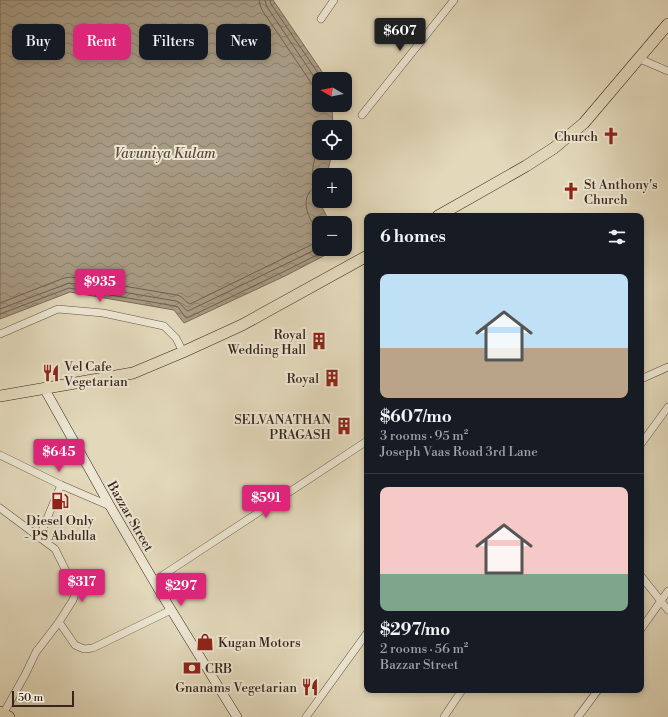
<!DOCTYPE html>
<meta charset="utf-8">
<style>
:root{--surface:#171b24;--page:#242831;--text:#f1f3f6;--muted:#9ea1a6;--line:#363941;--accent:#db2777}
body{margin:0;font-family:"Libre Bodoni",serif;background:var(--page);color:var(--text);height:100vh;display:flex;flex-direction:column;font-size:15px;white-space:nowrap}
*{box-sizing:border-box;margin:0}
p{font-size:13px;color:var(--muted)}
.icon{flex:none;width:22px;height:22px;fill:none;stroke:currentColor;stroke-width:2;stroke-linecap:round;stroke-linejoin:round}
.map{position:relative;flex:1;overflow:hidden}
.side{position:absolute;left:364px;top:213px;width:280px;height:480px;display:flex;flex-direction:column;background:var(--surface);border-radius:8px;box-shadow:0 2px 6px #0003}
.side>*{flex:none}
.banner{position:absolute;left:12px;top:24px;width:292px;height:36px;display:flex;gap:8px}
.needle{width:26px;rotate:279deg}
.fabs{position:absolute;left:312px;top:72px;display:grid;gap:8px}
.fabs a{display:grid;place-items:center;width:40px;height:40px;border-radius:8px;background:var(--surface);box-shadow:0 2px 6px #0003;font-size:20px}
.scale{position:absolute;left:12px;bottom:10px;width:62px;box-sizing:border-box;padding-left:4px;border:2px solid #37251b;border-top:0;font-size:11px;line-height:14px;white-space:nowrap;color:#37251b;-webkit-text-stroke:3px #ece6d2;paint-order:stroke}
.price{position:absolute;translate:-50% -34px;padding:0 9px;border-radius:4px;background:var(--accent);color:#fff;font-size:13px;line-height:26px;filter:drop-shadow(0 1px 2px #0008)}
.price::after{content:'';position:absolute;left:50%;top:24px;width:12px;height:9px;margin-left:-6px;background:inherit;clip-path:polygon(0 0,100% 0,50% 100%)}
.price.selected{background:#222;color:#fff}
ul{padding:0;list-style:none}
li{display:grid;align-content:center;gap:8px;height:212px;padding:0 16px}
li+li{border-top:1px solid var(--line)}
li span{display:grid;place-items:center;height:124px;border-radius:8px;color:#555}
li>.icon{margin-inline-start:auto}
span .icon{width:72px;height:72px;fill:#fffc;stroke-width:1}
li b{font-size:17px}
h2{display:flex;justify-content:space-between;align-items:center;height:48px;padding:0 16px;font-size:17px}
.tag{padding:0 14px;border-radius:8px;background:var(--surface);box-shadow:0 2px 6px #0003;font-size:14px;line-height:36px}
.tag.selected{background:var(--accent);color:#fff}
.map>svg:first-child{display:block}
.water{fill:url(#water-waves);stroke:#7b6c5a}
.lines{fill:none;stroke-linecap:round;stroke-linejoin:round}
.shore{stroke:#706050;stroke-width:1}
.minor-casing{stroke:#625243;stroke-width:8}
.secondary-casing{stroke:#37251b;stroke-width:10}
.trunk-casing{stroke:#37251b;stroke-width:12}
.minor{stroke:#ece6d2;stroke-width:7}
.secondary{stroke:#ece6d2;stroke-width:9}
.trunk{stroke:#e2d8ba;stroke-width:11}
.labels{text-anchor:middle;stroke-width:4;stroke-linejoin:round;paint-order:stroke}
.poi-label{font-size:13px;fill:#37251b;stroke:#ece6d2;text-anchor:end}
.street-label{font-size:13px;fill:#37251b;stroke:#ece6d2}
.water-label{font-size:14px;font-style:italic;fill:#59483a;stroke:#ece6d2}
</style>
<div class="map">
<svg width="668" height="717" viewBox="0 0 668 717">
<defs>
<pattern id="water-waves" width="16" height="10" patternUnits="userSpaceOnUse"><rect width="16" height="10" fill="#a89b84"/><path d="M0 5q4-4 8 0t8 0" fill="none" stroke="#8a7e6b"/></pattern>
</defs>
<rect width="100%" height="100%" fill="#e2d8ba"/>
<filter id="stains"><feTurbulence type="fractalNoise" baseFrequency=".005" numOctaves="4"/><feColorMatrix values="0 0 0 0 .2 0 0 0 0 .09 0 0 0 0 .02 0 0 0 .5 -.17"/></filter>
<radialGradient id="worn" r=".72"><stop offset=".6" stop-color="#630" stop-opacity="0"/><stop offset="1" stop-color="#630" stop-opacity=".3"/></radialGradient>
<path class="water" d="M0,0h273l54,79h-8v26h13l1,22h-14v26h13l-5,22h-8v26h3l-1,4 9,18h-11v26h18l-52,27 -101,47 -10,-13 -104,-18 -70,27z"/>
<g class="lines">
<g class="shore">
<path d="M259,0l1,5 2,5 52,77 5,5"/>
<path d="M265,0l2,7 52,77"/>
<path d="M270,0l1,4 51,75"/>
<path d="M319,145c-3,7 -8,25 -6,32 0,4 2,6 4,9 -3,2 -6,4 -8,7 -8,12 2,29 10,40"/>
<path d="M0,303l64,-25 6,-1 107,18c7,2 8,7 13,9l129,-63"/>
<path d="M0,309l69,-26 107,18c6,2 7,8 12,10l131,-63"/>
<path d="M0,314l69,-26 106,18 3,1 7,10 2,1 96,-46 46,-23"/>
</g>
<g class="minor-casing">
<g id="minor">
<path d="M321,19l13,-19"/>
<path d="M640,59l28,12"/>
<path d="M362,115l92,-115"/>
<path d="M0,334l58,-25 45,4 61,13 12,12 7,14"/>
<path d="M641,379l27,-12"/>
<path d="M641,444l27,-37"/>
<path d="M0,455l61,30 49,21"/>
<path d="M0,508l55,41 21,42 -3,9 -14,22 -23,30 -11,23 -22,39"/>
<path d="M39,538l22,-53"/>
<path d="M641,576l27,34"/>
<path d="M154,581l213,-140"/>
<path d="M59,622l16,23 9,4 9,-1 78,-38"/>
<path d="M641,629l27,-38"/>
<path d="M306,717l61,-84"/>
<path d="M444,717l18,-27"/>
<path d="M578,717l20,-27"/>
</g>
</g>
<g class="secondary-casing">
<path id="secondary" d="M44,388l66,118 49,84 78,127"/>
</g>
<g class="trunk-casing">
<g id="trunk">
<path d="M438,216l88,-50 28,-18 30,-25 84,-99"/>
<path d="M0,396l133,-23 50,-21 59,-27 125,-69"/>
<path d="M0,712l9,5"/>
</g>
</g>
<use href="#minor" class="minor"/>
<use href="#secondary" class="secondary"/>
<use href="#trunk" class="trunk"/>
</g>
<defs>
<g id="church-bare" transform="scale(1.38)"><path d="M-1.2-6h2.4v3.5h3.3v2.4h-3.3V6h-2.4V-.1h-3.3v-2.4h3.3Z" fill="#8f2418" stroke="#ece6d2" stroke-width="2.5" paint-order="stroke"/></g>
<g id="building-bare" transform="scale(1.38)"><path d="M-4-6H4V6H1V3H-1V6H-4ZM-2.5-4.3h1.7v1.8h-1.7ZM.8-4.3h1.7v1.8H.8ZM-2.5-1h1.7V.8h-1.7ZM.8-1h1.7V.8H.8Z" fill="#8f2418" stroke="#ece6d2" stroke-width="2.5" paint-order="stroke"/></g>
<g id="restaurant-bare" transform="scale(1.38)"><path d="M-5-6h1v4h1v-4h1v4h1v-4h1v5L-1.5 .5V6h-2V.5L-5-1ZM5-6V6H3V1.5H1.5Q1.5-4 5-6Z" fill="#8f2418" stroke="#ece6d2" stroke-width="2.5" paint-order="stroke"/></g>
<g id="fuel-bare" transform="scale(1.38)"><path d="M-5.5-6h7V0h2V4h1.3V-2.5L3-4.5l.8-.8L6-3V5H2.5V1h-1V6h-7ZM-4.2-4.7v3.2H.2V-4.7Z" fill="#8f2418" stroke="#ece6d2" stroke-width="2.5" paint-order="stroke"/></g>
<g id="shop-bare" transform="scale(1.38)"><path d="M-5-2.5h2.3a2.7 3.5 0 0 1 5.4 0H5L5.5 6h-11ZM-1.5-2.5h3a1.5 2.3 0 0 0-3 0Z" fill="#8f2418" stroke="#ece6d2" stroke-width="2.5" paint-order="stroke"/></g>
<g id="bank-bare" transform="scale(1.38)"><path d="M-6-4H6V4H-6ZM0-2.3a2.3 2.3 0 1 0 0 4.6a2.3 2.3 0 1 0 0-4.6Z" fill="#8f2418" stroke="#ece6d2" stroke-width="2.5" paint-order="stroke"/></g>
</defs>
<g fill-rule="evenodd">
<use href="#church-bare" x="611" y="136"/>
<use href="#church-bare" x="571" y="191"/>
<use href="#building-bare" x="319" y="341"/>
<use href="#restaurant-bare" x="51" y="373"/>
<use href="#building-bare" x="332" y="378"/>
<use href="#building-bare" x="344" y="426"/>
<use href="#fuel-bare" x="60" y="501"/>
<use href="#shop-bare" x="205" y="642"/>
<use href="#bank-bare" x="192" y="668"/>
<use href="#restaurant-bare" x="310" y="687"/>
</g>
<g class="labels">
<g class="poi-label">
<text x="598" y="141">Church</text>
<text x="584" y="189" text-anchor="start">St Anthony's<tspan x="584" dy="15">Church</tspan></text>
<text x="306" y="339">Royal<tspan x="306" dy="15">Wedding Hall</tspan></text>
<text x="64" y="371" text-anchor="start">Vel Cafe<tspan x="64" dy="15">Vegetarian</tspan></text>
<text x="319" y="383">Royal</text>
<text x="331" y="424">SELVANATHAN<tspan x="331" dy="15">PRAGASH</tspan></text>
<text x="60" y="525" text-anchor="middle">Diesel Only<tspan x="60" dy="15">- PS Abdulla</tspan></text>
<text x="218" y="647" text-anchor="start">Kugan Motors</text>
<text x="205" y="673" text-anchor="start">CRB</text>
<text x="297" y="692">Gnanams Vegetarian</text>
</g>
<g class="street-label">
<text transform="translate(131 516) rotate(60)" y="5">Bazzar Street</text>
</g>
<g class="water-label">
<text x="165" y="158">Vavuniya Kulam</text>
</g>
</g>
<rect width="100%" height="100%" filter="url(#stains)"/>
<rect width="100%" height="100%" fill="url(#worn)"/>
</svg>
<div class="fabs">
<a><svg class="needle" viewBox="-14 -14 28 28"><path d="M0-13l5 13h-10z" fill="#e53935"/><path d="M0 13l5-13h-10z" fill="#9ea1a6"/></svg></a>
<a><svg class="icon" aria-label="locate" viewBox="0 0 24 24"><circle cx="12" cy="12" r="6"/><path d="M12 2v4M12 18v4M2 12h4M18 12h4"/></svg></a>
<a>+</a>
<a>−</a>
</div>
<div class="scale">50 m</div>
<b class="price selected" style="left:400px;top:52px">$607</b>
<b class="price" style="left:100px;top:303px">$935</b>
<b class="price" style="left:59px;top:473px">$645</b>
<b class="price" style="left:266px;top:519px">$591</b>
<b class="price" style="left:82px;top:603px">$317</b>
<b class="price" style="left:181px;top:607px">$297</b>
<div class="banner">
<a class="tag">Buy</a>
<a class="tag selected">Rent</a>
<a class="tag">Filters</a>
<a class="tag">New</a>
</div>
<section class="side">
<h2>6 homes<svg class="icon" aria-label="filters" viewBox="0 0 24 24"><path d="M4 7h16M4 17h16"/><circle cx="9" cy="7" r="2"/><circle cx="15" cy="17" r="2"/></svg></h2>
<ul>
<li><span style="background:linear-gradient(#bfe0f5 60%,#b9a48a 0)"><svg class="icon" aria-label="home" viewBox="0 0 24 24"><path d="M3 11l9-7 9 7M6 9v11h12V9"/></svg></span><div><b>$607/mo</b><p>3 rooms · 95 m²</p><p>Joseph Vaas Road 3rd Lane</p></div></li>
<li><span style="background:linear-gradient(#f6c9c9 70%,#7fa58c 0)"><svg class="icon" aria-label="home" viewBox="0 0 24 24"><path d="M3 11l9-7 9 7M6 9v11h12V9"/></svg></span><div><b>$297/mo</b><p>2 rooms · 56 m²</p><p>Bazzar Street</p></div></li>
</ul>
</section>
</div>
